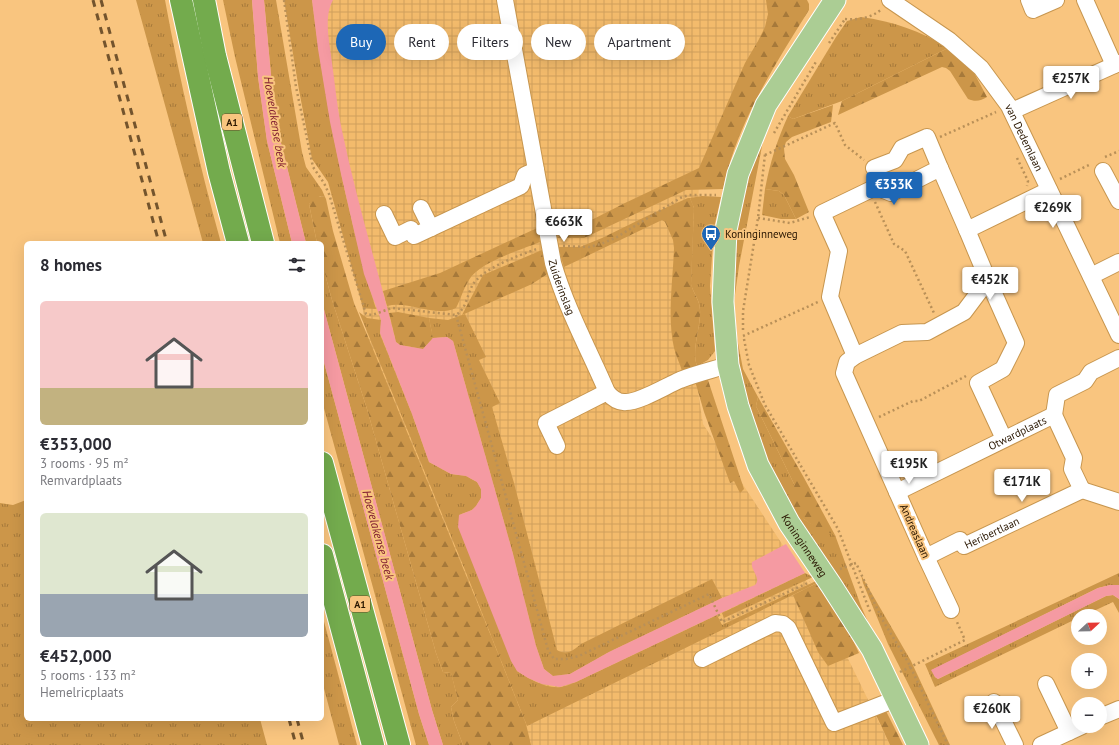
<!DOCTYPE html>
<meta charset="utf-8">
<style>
:root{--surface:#fff;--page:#f2f2f3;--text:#2b2b33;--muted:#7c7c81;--accent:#1d67b6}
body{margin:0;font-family:"PT Sans",sans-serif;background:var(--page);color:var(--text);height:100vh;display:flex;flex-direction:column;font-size:15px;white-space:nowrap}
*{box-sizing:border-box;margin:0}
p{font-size:13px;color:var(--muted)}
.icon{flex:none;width:22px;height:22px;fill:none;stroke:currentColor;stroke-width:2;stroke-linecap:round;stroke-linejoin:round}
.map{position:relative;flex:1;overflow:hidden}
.side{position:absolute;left:24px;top:241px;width:300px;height:480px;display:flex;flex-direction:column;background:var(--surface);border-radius:6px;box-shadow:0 4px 16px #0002}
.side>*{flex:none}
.hud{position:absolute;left:336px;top:24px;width:380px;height:36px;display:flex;gap:8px}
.needle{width:26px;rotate:68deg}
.fabs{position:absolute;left:1071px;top:609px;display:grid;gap:8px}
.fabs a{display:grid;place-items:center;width:36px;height:36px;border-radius:50%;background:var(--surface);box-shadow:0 4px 16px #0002;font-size:20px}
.price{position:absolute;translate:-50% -34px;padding:0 9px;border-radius:4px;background:#fff;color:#222;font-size:13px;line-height:26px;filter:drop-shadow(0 1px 2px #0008)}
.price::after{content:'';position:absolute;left:50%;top:24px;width:12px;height:9px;margin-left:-6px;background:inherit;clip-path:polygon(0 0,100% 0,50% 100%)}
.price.active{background:var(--accent);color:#fff}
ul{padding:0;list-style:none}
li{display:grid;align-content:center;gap:8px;height:212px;padding:0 16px}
li span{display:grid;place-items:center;height:124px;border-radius:6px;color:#555}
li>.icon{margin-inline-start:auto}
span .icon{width:72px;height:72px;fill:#fffc;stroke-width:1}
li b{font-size:17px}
h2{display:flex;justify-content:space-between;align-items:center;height:48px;padding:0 16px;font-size:17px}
.chip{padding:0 14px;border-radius:18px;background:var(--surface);box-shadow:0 4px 16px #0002;font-size:14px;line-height:36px}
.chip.active{background:var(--accent);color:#fff}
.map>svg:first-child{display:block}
.industrial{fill:url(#industrial-grid)}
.grass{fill:url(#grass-tufts)}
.forest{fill:url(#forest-firs)}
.water{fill:#f59aa2}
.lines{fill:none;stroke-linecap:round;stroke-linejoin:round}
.minor-casing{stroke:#c7964f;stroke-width:18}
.major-casing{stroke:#fff;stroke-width:23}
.highway-casing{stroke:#fff;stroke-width:24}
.path{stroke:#b99058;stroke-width:2.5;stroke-dasharray:2 3;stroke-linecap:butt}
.minor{stroke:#fff;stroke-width:16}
.major{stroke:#abcd94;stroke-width:21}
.highway{stroke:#73ab4d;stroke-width:22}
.rail{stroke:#73542d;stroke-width:3;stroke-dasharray:7 7;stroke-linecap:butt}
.labels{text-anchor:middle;stroke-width:4;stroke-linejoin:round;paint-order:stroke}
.shield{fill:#f9c57f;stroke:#674a26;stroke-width:1}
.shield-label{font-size:10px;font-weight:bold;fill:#291600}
.street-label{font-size:11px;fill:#291600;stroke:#f9c57f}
.poi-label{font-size:11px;fill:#291600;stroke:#f9c57f;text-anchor:start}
.water-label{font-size:12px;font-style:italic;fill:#811e32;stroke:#f9c57f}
</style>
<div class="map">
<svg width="1119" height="745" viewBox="0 0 1119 745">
<defs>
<pattern id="industrial-grid" width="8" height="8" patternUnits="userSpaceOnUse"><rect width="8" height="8" fill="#f3bb6c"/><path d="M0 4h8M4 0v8" fill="none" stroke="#d0a05c"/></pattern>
<pattern id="grass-tufts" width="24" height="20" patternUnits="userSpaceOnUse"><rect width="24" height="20" fill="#cc9649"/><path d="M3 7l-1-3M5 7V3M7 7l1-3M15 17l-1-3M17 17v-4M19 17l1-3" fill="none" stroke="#a6793a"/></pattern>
<pattern id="forest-firs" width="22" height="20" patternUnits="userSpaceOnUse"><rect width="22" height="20" fill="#cc9649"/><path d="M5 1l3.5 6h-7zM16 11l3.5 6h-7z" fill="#a6793a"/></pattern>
</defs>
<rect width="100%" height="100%" fill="#f9c57f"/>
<path class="industrial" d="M311,0h484l-96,186 -10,146 14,92 118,179 69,142h-417l-75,-225z"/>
<g class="grass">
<path d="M136,0h29c15,82 34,163 56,243h-18z"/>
<path d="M223,0h29l6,77 9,64 25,102h-12l-45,-186z"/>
<path d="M264,0h12l26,152 4,15 16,23 3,7 -5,-1 -11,8 8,39h-11l-26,-104 -9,-64z"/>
<path d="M284,0h28c9,70 21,140 37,209 8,34 16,66 27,100l-13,-1 -35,-126 -16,-23 -13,-69z"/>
<path d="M861,17c31,4 60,14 87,31l-106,53 -49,18 -5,-3 48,-79 11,-16z"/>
<path d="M763,141l-24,125 -5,36 3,36 6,31 15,28 -2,9 39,80 9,33 6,4 25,12 26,71 21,48 -105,-164 -38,-102 -11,-99 15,-110z"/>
<path d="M765,189l14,2 5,4 12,24h-15l-19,-4z"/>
<path d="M702,196l19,1 -7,31 -4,58 5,65 -7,9 -11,6c-6,-16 4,-39 3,-56 0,-10 -7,-17 -9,-26l3,-76 -4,-10z"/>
<path d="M322,263l10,37 35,109 69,244 7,19 8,1 7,27 -7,7 3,14 9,24h-20l-11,-35 -110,-408z"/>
<path d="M359,312l8,6 14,2 -1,14 32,80 17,48 22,12 15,2 11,6 4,7v9l-5,8 -4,4 -13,5 58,156c12,8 29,18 44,16 5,-1 10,-3 15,-5l141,-67 5,10 94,-44 1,2 -290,143 -60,-151z"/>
<path d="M465,314l21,43 -7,3 21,43 -8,4 22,76 43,167c10,6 17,0 24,-6l131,-65 10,19 -113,54 -39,22 -17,2 -9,-7 -8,-23 -23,-92 -60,-213 -6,-4 -14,1 -4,-20 19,2z"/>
<path d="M322,355l97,359 10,31h-13l-94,-344z"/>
<path d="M26,500v219h234l7,26h-267v-242l13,2z"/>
<path d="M805,573l8,4 -89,41 -2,-5z"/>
<path d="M1119,573v12h-9l-12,3 -166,82 3,7 3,2 168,-83 7,-1 6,4v14l-6,-11 -30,14h-5v2l-143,69 -10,-23z"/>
<path d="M861,575l50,86 39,84h-11l-51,-101 -25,-61z"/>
<path d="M322,614l35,131h-18l-17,-64z"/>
</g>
<g class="forest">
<path d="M766,0h41l2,4v6c-35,56 -72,113 -86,179l-37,1 -102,48h-28l69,-35 74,-35 46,-105 13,-22 7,-14 3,-13z"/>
<path d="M948,48l24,21 15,28c-6,4 -12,5 -19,2l-18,-28 -4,-3 -4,-1 -104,48 4,-14z"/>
<path d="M833,105l-2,17 -39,15 -6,5 -2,6 1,11 9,16 15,37 -13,7 -12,-24 -5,-4 -14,-2c5,-26 12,-49 23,-73l5,3z"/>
<path d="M316,196l9,1 1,2 7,32 21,72 137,333 35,88 5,21h-68l-9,-24 -3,-14 7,-7 -7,-27 -8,-1 -7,-19 -69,-244 -35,-109 -10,-37v-20h-5l-8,-39z"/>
<path d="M688,198h2l4,10 -3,76c2,9 9,16 9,26 1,17 -9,40 -3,56l-15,5c-2,-7 -6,-15 -8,-23 -7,-30 -1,-69 0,-100l-1,-8 -8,-18 -3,-2 -98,47 -6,-20h22l22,-9 45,-22z"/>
<path d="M537,228l3,14c-19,8 -61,20 -71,38 -6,9 -8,19 -13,28 -22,10 -47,-8 -69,-2l-4,-15 57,-18z"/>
<path d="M542,250l7,23 -17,11 -70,31 21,-40z"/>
<path d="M398,312l31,6 4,20 -10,11 -23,-4 -4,-3 -7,-29z"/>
<path d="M705,379l3,1 36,109 -4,4 -6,-12 -4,2 -26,-71 -9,-31z"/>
<path d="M758,397l45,79 32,59c-10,-4 -22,-8 -31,-16 -7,-6 -11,-15 -15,-23l6,-10 -39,-80z"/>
<path d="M817,583l33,51 9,19 -31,13 -10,-14 -25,-57z"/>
<path d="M885,709l18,36h-13l-14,-30z"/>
</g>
<g class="water">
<path d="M252,0h12l7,75 9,64 26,104h-14l-25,-102 -9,-64z"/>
<path d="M312,0h21c-10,18 -3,44 -1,63 3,21 5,43 9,63 15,73 37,144 55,216l4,3 23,4 10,-11 14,-1 6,4 60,213 23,92 8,23 9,7 17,-2 39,-22 113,-54 33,-13c7,-7 -5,-15 -3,-23l34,-18 19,29 -229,109 -16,5 -18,-3 -14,-6 -11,-7 -6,-10 -53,-134 1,-12 13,-5 4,-4 5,-8v-9l-4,-7 -11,-6 -15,-2 -22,-12 -17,-48 -32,-81 1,-13 -17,-46 -23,-100 -11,-52 -12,-73z"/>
<path d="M322,302l110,408 11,35h-14l-10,-31 -97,-359z"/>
<path d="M1110,585h9v14l-6,-4 -7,1 -168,83 -3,-2 -4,-7 167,-82z"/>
</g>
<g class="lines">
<g class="minor-casing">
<g id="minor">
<path id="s1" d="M505,0l48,263c13,45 36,87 54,129 5,6 11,11 19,10 14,0 40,-16 54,-22 15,-6 32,-10 48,-15"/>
<path id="s2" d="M890,0l59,40 32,28 28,38 110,229"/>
<path d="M1029,0l4,10 23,-10"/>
<path d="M1085,0l29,65"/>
<path d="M1012,111l107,-48"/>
<path d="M940,168l27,62"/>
<path d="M1103,171l16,30"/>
<path d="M421,208l10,20"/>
<path d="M384,214l11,23 16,-8 3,7 107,-50 4,-11 11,-5"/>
<path d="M1091,276l28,-14"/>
<path d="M988,280l28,63 -13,26 -25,14 26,56"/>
<path d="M855,356l-25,-59 9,-46 -17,-38 54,-26 15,6 49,-25 -13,-31 -25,11 -7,12 -21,8"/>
<path d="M1054,415l3,-20 28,-14 6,-9 28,-14"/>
<path d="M557,446l-11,-23 61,-31"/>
<path d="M1082,490l37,12"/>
<path id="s3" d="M897,492l157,-77"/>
<path id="s4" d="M926,557l34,-17 4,6 118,-56 -10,-21 2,-11 -20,-43"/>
<path d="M951,610l-25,-53 -82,-184 3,-11 8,-6 47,-23 25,-1 37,-20 24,-32 -21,-50 82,-40"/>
<path d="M702,659l73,-36 8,1 5,4 46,95 62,-24"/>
<path d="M1046,684l23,48"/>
<path d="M994,702l21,43"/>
<path d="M1100,717l19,-8"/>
<path d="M1041,745l41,-19"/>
</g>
</g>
<g class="major-casing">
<g id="major">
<path id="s5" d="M835,0l-69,105 -28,69 -12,56 -3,72 5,63 10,41 20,59 31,58 42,62 41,64 46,96"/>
</g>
</g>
<g class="highway-casing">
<g id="highway">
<path d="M181,0l38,172 19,71"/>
<path d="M204,0l11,56 48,187"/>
<path d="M322,463l77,282"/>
<path d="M322,555l51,190"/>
</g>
</g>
<g class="path">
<path d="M284,0l12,87 17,80 11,16 5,11 37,120 6,1 20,-7 64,7c10,-6 11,-19 16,-29 9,-17 47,-31 65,-37"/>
<path d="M845,19c14,1 26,-1 37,-10"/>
<path d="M829,43l16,-24"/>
<path d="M774,133l43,-73"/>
<path d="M940,137l56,-25"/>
<path d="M765,155l70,-32 10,22 19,15"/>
<path d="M1105,157l14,-6"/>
<path d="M1017,158l11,23 -1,5"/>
<path d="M1060,179l31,-15"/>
<path d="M875,202l19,42 11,7 29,62"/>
<path d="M758,218l32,5 20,-6"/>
<path d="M563,246l26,1 12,-3 16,-7 65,-40 7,-2h27"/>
<path d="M456,315l92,335 6,9h12l13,-3 130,-62 13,28 88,-40"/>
<path d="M743,330v-19l15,-93 7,-64"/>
<path d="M743,336l75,-34"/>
<path d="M744,339l5,26 16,40 73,124 33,85"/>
<path d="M879,417l34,-16h6l47,-25"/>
<path d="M840,569l16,-6 26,56 26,43 40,83"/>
<path d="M900,672l65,-32 -8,-18"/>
</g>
<use href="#minor" class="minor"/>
<use href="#major" class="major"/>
<use href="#highway" class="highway"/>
<g class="rail">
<path d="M93,0l66,243"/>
<path d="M101,0l66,243"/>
<path d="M289,719l7,26"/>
<path d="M297,719l7,26"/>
</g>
</g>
<defs>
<g id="bus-pin" transform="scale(1)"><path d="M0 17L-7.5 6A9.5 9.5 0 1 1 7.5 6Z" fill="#1d67b6" stroke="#f9c57f"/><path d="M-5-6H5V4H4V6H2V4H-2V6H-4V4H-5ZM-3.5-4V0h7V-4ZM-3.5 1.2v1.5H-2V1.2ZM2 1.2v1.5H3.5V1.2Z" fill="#fff"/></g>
</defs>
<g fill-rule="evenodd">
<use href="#bus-pin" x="711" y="234"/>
</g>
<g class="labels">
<g class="shield">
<rect x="222" y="114" width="20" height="16" rx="3"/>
<rect x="350" y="596" width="20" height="16" rx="3"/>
</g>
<g class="shield-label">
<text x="232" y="126">A1</text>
<text x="360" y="608">A1</text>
</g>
<g class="street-label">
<text dy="4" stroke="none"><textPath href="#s2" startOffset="196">van Dedemlaan</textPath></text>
<text dy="4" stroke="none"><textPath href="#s1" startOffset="293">Zuiderinslag</textPath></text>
<text dy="4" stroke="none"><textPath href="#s3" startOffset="134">Otwardplaats</textPath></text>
<text dy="4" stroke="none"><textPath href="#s4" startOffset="76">Heribertlaan</textPath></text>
<text transform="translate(915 531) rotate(66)" y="4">Andreaslaan</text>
<text dy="4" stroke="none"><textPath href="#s5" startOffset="590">Koninginneweg</textPath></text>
</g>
<g class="poi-label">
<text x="725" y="238">Koninginneweg</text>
</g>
<g class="water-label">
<text transform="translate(275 122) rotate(81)" y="4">Hoevelakense beek</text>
<text transform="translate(378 535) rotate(75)" y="4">Hoevelakense beek</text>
</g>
</g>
</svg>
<div class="fabs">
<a><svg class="needle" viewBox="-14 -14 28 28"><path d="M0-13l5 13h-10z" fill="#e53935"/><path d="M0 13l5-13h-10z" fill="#7c7c81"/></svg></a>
<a>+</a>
<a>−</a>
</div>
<b class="price" style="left:1071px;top:100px">€257K</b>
<b class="price active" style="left:894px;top:206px">€353K</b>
<b class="price" style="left:1053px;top:229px">€269K</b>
<b class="price" style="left:564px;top:243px">€663K</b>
<b class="price" style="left:990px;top:301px">€452K</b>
<b class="price" style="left:909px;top:485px">€195K</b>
<b class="price" style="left:1022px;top:503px">€171K</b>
<b class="price" style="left:992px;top:730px">€260K</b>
<div class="hud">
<a class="chip active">Buy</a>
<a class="chip">Rent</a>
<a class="chip">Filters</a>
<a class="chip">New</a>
<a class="chip">Apartment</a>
</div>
<section class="side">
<h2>8 homes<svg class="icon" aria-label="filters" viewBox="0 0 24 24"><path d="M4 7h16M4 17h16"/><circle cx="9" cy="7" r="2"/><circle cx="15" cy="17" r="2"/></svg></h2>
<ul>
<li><span style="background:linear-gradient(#f6c9c9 70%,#c2b280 0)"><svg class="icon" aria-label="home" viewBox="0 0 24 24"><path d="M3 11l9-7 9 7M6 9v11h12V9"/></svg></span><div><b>€353,000</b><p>3 rooms · 95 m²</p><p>Remvardplaats</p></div></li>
<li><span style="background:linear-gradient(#dfe7d0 65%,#9aa5b1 0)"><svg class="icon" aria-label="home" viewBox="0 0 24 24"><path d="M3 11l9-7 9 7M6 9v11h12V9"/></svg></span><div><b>€452,000</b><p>5 rooms · 133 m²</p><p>Hemelricplaats</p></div></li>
</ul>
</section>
</div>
